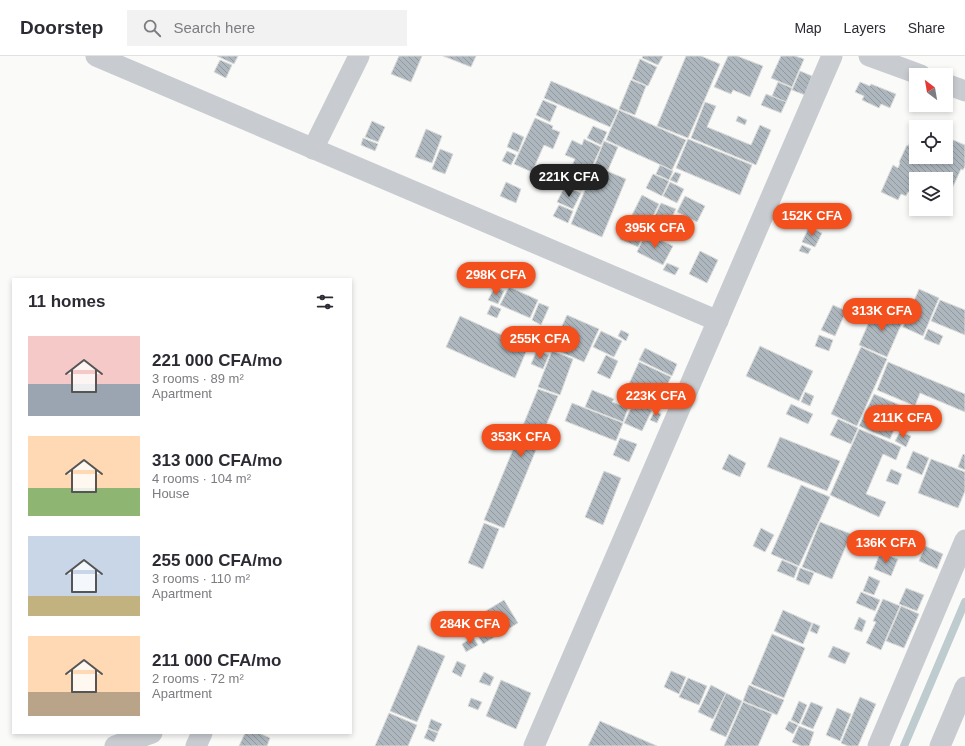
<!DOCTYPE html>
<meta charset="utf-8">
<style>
:root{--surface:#fff;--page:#f2f2f3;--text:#2b2b33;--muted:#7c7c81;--line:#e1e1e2;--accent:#f4501e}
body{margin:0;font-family:Arial,sans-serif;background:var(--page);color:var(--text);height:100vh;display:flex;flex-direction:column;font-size:15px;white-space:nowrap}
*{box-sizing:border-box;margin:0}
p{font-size:13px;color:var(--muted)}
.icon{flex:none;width:22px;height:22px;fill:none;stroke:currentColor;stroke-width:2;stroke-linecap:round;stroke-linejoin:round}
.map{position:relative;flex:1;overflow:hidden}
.side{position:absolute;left:12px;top:222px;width:340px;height:456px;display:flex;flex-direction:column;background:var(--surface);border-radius:0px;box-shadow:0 2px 6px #0003}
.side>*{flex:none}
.needle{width:26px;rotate:329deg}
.fabs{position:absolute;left:909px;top:12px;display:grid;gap:8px}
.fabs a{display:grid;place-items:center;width:44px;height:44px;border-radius:0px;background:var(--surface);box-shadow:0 2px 6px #0003;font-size:20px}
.price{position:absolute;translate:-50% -34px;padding:0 9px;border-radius:14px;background:var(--accent);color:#fff;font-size:13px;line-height:26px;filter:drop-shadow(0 1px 2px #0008)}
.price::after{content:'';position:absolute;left:50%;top:24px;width:12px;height:9px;margin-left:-6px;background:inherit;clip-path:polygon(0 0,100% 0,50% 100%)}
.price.selected{background:#222;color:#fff}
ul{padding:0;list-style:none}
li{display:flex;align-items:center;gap:12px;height:100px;padding:0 16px}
li span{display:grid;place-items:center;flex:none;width:112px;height:80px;border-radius:0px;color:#555}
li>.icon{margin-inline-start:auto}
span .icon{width:48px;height:48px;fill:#fffc;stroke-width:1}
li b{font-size:17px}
h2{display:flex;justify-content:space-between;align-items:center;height:48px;padding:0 16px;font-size:17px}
header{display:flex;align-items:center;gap:24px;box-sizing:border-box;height:56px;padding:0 20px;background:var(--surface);border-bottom:1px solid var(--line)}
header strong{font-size:19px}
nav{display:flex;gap:22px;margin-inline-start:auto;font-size:14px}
.search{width:280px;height:36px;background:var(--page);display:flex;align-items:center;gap:10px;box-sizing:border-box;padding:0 14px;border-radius:0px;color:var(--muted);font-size:15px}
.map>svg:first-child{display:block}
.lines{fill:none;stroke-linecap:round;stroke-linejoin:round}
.stream{stroke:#becbcf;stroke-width:8}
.building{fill:url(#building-back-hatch);stroke:#dcdcda}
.street{stroke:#c8ccd0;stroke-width:21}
</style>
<header>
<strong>Doorstep</strong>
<div class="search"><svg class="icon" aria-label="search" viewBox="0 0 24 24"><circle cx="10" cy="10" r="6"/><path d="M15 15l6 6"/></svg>Search here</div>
<nav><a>Map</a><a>Layers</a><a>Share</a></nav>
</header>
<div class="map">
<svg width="965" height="690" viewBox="0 0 965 690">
<defs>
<pattern id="building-back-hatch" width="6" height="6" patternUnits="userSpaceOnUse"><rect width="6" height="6" fill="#adb7bd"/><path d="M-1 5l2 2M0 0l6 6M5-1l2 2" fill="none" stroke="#90999f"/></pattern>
</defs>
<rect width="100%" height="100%" fill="#fafaf8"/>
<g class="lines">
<path class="stream" d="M904,690l61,-144"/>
</g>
<g class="building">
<path d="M217,0h21l-4,8z"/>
<path d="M399,0h23l-11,26 -20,-8z"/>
<path d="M443,0h33l-5,11z"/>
<path d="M643,0h20l-5,9 -16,-7z"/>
<path d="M686,0h15l19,8 -32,74 -31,-12z"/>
<path d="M728,0h9l26,10 -13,31 -17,-7 -2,4 -17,-7z"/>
<path d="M781,0h14l9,3 -12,28 -21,-9z"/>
<path d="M640,3l17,8 -9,19 -16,-7z"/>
<path d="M220,4l12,5 -6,13 -12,-6z"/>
<path d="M800,15l12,5 -7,19 -13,-5z"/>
<path d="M631,24l15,6 -11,29 -16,-6z"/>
<path d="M551,25l67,29 -8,17 -66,-29z"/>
<path d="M778,26l14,6 -6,14 -14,-6z"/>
<path d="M860,26l10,4 1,-2 25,10 -6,14 -9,-4 -2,4 -17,-8 2,-4 -9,-4z"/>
<path d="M766,38l20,8 -5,11 -20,-8z"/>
<path d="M543,44l14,6 -7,16 -14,-7z"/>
<path d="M705,46l11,4 -9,21 44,18 9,-20 11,5 -15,35 -65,-27z"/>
<path d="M619,54l67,30 -14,30 -66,-30z"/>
<path d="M738,60l9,4 -2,5 -9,-4z"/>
<path d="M535,62l18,8 -1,3 8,3 -7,17 -9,-4 -12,27 -18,-8z"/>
<path d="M372,65l13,6 -7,15 -13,-5z"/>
<path d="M593,70l14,6 -6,13 -14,-7z"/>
<path d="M426,73l16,7 -10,27 -17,-6z"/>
<path d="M916,73v28h30v-20l19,8v21l-2,4 -2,-1 -15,33v-23h-30v16l-8,-3 -2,4 -5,-2 -3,6 -17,-8 12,-27 5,3 2,-5 -1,-1 8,-17 1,1z"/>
<path d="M513,76l11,5 -6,15 -11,-5z"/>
<path d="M363,82l15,6 -3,7 -14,-6z"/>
<path d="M584,83l17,8 -20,44 -17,-8 11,-24 -10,-4 7,-15 10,5z"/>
<path d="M688,83l64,26 -12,30 -64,-27z"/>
<path d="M604,85l14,6 -10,23 -13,-6z"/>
<path d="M440,93l13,5 -8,20 -13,-5z"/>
<path d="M507,95l9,4 -5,10 -9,-4z"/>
<path d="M660,109l13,6 -4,9 -13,-6z"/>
<path d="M595,110l31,13 -24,58 -31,-13z"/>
<path d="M675,116l6,2 -4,9 -7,-3z"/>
<path d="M653,118l16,7 -7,15 -16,-8z"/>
<path d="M506,126l15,7 -5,14 -16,-7z"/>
<path d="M670,126l14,7 -7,14 -14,-7z"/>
<path d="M565,130l16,7 -8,16 -16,-7z"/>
<path d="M642,139l17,9 -21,43 -18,-8z"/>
<path d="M685,140l20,10 -8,16 -20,-10z"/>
<path d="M661,147l15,6 -15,30 -14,-7z"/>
<path d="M559,149l14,6 -5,12 -15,-7z"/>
<path d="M809,171l13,6 -7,14 -13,-5z"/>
<path d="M646,177l27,13 -10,19 -26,-13z"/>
<path d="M802,189l9,4 -3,5 -9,-3z"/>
<path d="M700,195l18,9 -11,23 -18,-9z"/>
<path d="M667,207l12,5 -4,7 -12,-5z"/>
<path d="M495,231l9,4 -6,13 -10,-4z"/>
<path d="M509,231l29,13 -8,18 -30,-13z"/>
<path d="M919,233l20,9 -16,38 -20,-9z"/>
<path d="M940,244l25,10v25l-34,-14z"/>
<path d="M539,247l10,4 -8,18 -9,-5z"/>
<path d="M491,249l10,4 -4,9 -10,-4z"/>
<path d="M833,249l13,6 -11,25 -14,-6z"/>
<path d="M876,250l28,12 -17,39 -28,-12z"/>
<path d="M567,259l32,14 -15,33 -32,-14z"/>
<path d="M460,260l68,31 -13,31 -69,-31z"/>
<path d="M928,273l15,7 -4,9 -15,-6z"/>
<path d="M621,274l8,4 -3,7 -8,-5z"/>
<path d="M601,275l21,10 -8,16 -21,-10z"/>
<path d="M819,279l14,5 -4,11 -14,-5z"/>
<path d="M760,290l53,25 -14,30 -53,-25z"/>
<path d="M861,291l26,12 -30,67 -26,-12z"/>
<path d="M645,292l32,16 -5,12 -33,-16z"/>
<path d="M537,294l12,5 -6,14 -12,-5z"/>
<path d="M552,295l21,8 -13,36 -22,-8z"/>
<path d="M606,299l12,6 -8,18 -13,-6z"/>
<path d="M639,306l32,15 -16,33 -16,-7 5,-9 -16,-8z"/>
<path d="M888,306l77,32v18l-45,-19 -5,13 -38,-16z"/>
<path d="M538,333l20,7 -54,132 -20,-8z"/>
<path d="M592,334l22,9 -2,3 16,6 -5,14 -38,-15z"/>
<path d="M805,336l9,4 -4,10 -9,-4z"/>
<path d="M874,338l30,13 -14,32 -31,-13z"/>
<path d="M634,346l18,8 -10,21 -18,-8z"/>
<path d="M572,347l51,20 -7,18 -51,-20z"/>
<path d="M791,348l22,10 -5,10 -22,-10z"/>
<path d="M655,355l6,3 -4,9 -7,-3z"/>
<path d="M838,363l20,9 -7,16 -21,-9z"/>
<path d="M859,373l42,18 -5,13 -13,-6 -17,40 20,8 -7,15 -49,-22z"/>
<path d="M900,376l11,4 -5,11 -11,-6z"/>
<path d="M780,381l60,24 -13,30 -60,-24z"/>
<path d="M620,382l17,6 -8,18 -16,-7z"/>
<path d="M913,395l16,7 -7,17 -16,-7z"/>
<path d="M729,398l17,9 -6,14 -18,-8z"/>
<path d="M963,398l2,1v15l-7,-3z"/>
<path d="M931,403l34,13v19l-7,17 -40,-15z"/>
<path d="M891,413l11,5 -4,11 -12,-4z"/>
<path d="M604,415l17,7 -18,47 -18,-8z"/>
<path d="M801,429l29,12 -31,69 -28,-12z"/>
<path d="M820,466l31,12 -19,45 -30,-12z"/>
<path d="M484,467l15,6 -16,40 -15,-6z"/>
<path d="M761,472l13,7 -9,17 -12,-6z"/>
<path d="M925,490l18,8 -6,15 -18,-8z"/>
<path d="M880,497l18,6 -7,17 -17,-7z"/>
<path d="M782,504l16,7 -4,11 -17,-7z"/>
<path d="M800,512l14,5 -5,12 -13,-5z"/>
<path d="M869,520l11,5 -6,14 -11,-4z"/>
<path d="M906,532l18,7 -7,16 -18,-7z"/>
<path d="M861,536l19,8 -5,11 -19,-8z"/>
<path d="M883,543l17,7 -19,44 -15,-7 10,-21 -3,-1z"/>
<path d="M504,544l14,23 -35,21 -14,-23z"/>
<path d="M901,550l18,8 -15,34 -18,-7z"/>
<path d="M783,554l29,13 -9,21 -29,-13z"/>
<path d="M859,561l7,4 -4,11 -8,-3z"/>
<path d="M813,567l7,3 -3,8 -7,-3z"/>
<path d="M772,578l33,14 -21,50 -33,-14z"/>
<path d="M473,581l5,8 -12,7 -4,-8z"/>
<path d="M418,589l27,11 -28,66 -27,-11z"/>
<path d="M833,590l17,7 -5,11 -17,-7z"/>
<path d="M457,605l9,4 -5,12 -9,-5z"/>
<path d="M671,615l15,6 -7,17 -15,-7z"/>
<path d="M484,616l10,5 -4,9 -11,-4z"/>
<path d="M688,622l19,8 -8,19 -20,-8z"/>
<path d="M501,624l30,13 -15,36 -30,-13z"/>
<path d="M711,629l15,8 -13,26 -15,-7z"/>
<path d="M749,629l35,15 -7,15 -34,-14z"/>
<path d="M726,637l16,8 -16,36 -16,-7z"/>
<path d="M860,641l16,7 -18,42h-10l-7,-3z"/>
<path d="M471,642l11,4 -4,8 -10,-4z"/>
<path d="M799,645l8,4 -8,19 -8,-4z"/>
<path d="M743,646l29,12 -14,32h-34z"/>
<path d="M811,646l12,5 -10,22 -12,-5z"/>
<path d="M837,652l14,6 -11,27 -14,-6z"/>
<path d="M389,657l28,12 -9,21h-33z"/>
<path d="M431,663l11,5 -4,8 -10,-4z"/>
<path d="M600,665l57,25h-69z"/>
<path d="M789,665l9,4 -5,9 -8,-5z"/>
<path d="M799,670l15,6 -5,14h-8l-9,-4z"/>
<path d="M428,673l10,4 -4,9 -10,-4z"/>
<path d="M245,677h14l11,5 -3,8h-28z"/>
</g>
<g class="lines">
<g class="street">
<path d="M96,0l622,265"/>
<path d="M869,0l52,19"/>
<path d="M946,28l19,7"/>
<path d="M313,93l46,-93"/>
<path d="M115,690l37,-13"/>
<path d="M196,690l6,-13"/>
<path d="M534,690l298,-690"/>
<path d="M878,690l87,-206"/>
<path d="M940,690l25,-59"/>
</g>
</g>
</svg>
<div class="fabs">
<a><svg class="needle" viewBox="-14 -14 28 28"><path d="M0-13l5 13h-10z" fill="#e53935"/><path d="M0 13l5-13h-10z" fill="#7c7c81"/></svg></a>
<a><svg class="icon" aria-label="locate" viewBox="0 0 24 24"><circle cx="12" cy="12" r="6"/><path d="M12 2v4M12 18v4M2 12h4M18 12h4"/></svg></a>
<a><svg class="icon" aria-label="layers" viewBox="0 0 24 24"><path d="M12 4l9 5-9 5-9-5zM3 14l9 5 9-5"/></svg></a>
</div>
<b class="price selected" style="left:569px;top:142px">221K CFA</b>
<b class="price" style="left:812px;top:181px">152K CFA</b>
<b class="price" style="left:655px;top:193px">395K CFA</b>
<b class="price" style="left:496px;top:240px">298K CFA</b>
<b class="price" style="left:882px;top:276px">313K CFA</b>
<b class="price" style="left:540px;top:304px">255K CFA</b>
<b class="price" style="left:656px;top:361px">223K CFA</b>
<b class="price" style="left:903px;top:383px">211K CFA</b>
<b class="price" style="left:521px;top:402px">353K CFA</b>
<b class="price" style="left:886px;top:508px">136K CFA</b>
<b class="price" style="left:470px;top:589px">284K CFA</b>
<section class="side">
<h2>11 homes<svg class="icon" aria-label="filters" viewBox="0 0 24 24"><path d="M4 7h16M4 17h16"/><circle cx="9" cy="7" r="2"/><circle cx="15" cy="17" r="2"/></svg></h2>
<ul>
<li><span style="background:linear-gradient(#f6c9c9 60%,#9aa5b1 0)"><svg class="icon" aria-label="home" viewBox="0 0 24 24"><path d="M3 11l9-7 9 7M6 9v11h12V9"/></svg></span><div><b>221 000 CFA/mo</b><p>3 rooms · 89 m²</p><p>Apartment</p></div></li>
<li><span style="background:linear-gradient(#ffd9b3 65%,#8fb573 0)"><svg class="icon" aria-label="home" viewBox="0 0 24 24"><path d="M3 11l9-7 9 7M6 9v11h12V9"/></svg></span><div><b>313 000 CFA/mo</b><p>4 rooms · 104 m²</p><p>House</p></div></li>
<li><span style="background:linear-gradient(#c9d6e8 75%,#c2b280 0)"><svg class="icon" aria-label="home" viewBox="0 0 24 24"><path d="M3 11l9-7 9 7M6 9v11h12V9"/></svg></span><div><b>255 000 CFA/mo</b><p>3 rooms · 110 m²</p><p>Apartment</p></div></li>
<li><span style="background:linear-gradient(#ffd9b3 70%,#b9a48a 0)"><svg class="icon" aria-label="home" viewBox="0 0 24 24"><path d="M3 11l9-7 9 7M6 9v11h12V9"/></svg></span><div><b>211 000 CFA/mo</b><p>2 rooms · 72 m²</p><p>Apartment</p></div></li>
</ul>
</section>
</div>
